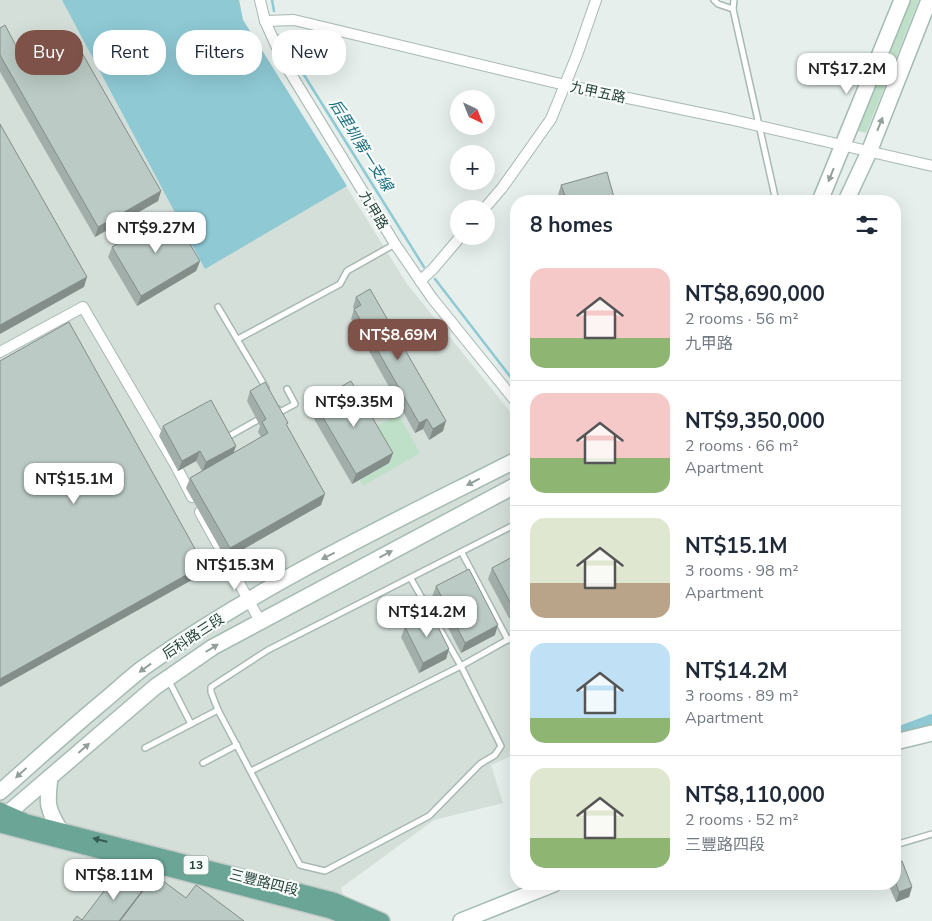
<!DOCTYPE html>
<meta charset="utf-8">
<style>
:root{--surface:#fff;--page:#f6f6f7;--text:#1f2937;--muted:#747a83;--line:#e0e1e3;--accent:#7f5249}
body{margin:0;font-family:"Nunito Sans","Noto Sans TC",sans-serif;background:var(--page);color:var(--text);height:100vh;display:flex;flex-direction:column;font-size:19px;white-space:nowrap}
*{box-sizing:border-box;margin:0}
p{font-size:16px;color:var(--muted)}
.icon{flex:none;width:28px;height:28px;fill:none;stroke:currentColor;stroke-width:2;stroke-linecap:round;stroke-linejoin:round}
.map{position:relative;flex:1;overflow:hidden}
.details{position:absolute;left:510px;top:195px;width:391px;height:695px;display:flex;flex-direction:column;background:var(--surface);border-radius:20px;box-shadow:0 5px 20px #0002}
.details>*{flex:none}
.top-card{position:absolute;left:15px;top:30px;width:420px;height:45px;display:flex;gap:10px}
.needle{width:32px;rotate:137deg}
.fabs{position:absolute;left:450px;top:90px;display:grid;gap:10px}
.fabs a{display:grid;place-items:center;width:45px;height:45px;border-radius:50%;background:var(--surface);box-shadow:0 5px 20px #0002;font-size:25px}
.price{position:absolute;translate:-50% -42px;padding:0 11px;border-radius:10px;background:#fff;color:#222;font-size:16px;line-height:32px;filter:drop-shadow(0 1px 2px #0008)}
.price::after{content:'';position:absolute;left:50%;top:30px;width:15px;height:11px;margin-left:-8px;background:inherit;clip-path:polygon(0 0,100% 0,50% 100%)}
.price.current{background:var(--accent);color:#fff}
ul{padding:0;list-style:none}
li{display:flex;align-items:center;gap:15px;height:125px;padding:0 20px}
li+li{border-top:1px solid var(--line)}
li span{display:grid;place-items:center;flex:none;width:140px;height:100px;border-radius:15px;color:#555}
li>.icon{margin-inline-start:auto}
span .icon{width:60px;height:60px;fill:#fffc;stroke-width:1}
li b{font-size:21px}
h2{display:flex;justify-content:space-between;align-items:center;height:60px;padding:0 20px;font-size:21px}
.chip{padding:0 18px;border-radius:20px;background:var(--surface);box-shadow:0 5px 20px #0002;font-size:18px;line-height:45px}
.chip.current{background:var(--accent);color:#fff}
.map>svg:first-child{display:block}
.built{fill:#d4dfda}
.green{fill:#bfe0c8}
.water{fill:#8ec9d4}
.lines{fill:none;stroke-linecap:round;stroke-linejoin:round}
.stream{stroke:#8ec9d4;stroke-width:2.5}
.canal{stroke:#8ec9d4;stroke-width:10}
.lane-casing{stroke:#a8b8b2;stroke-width:8}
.street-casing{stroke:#a8b8b2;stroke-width:12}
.secondary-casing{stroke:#a4bbb3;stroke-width:18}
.primary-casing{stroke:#c2cac8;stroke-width:18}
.lane{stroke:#fff;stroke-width:5}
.street{stroke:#fff;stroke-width:10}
.secondary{stroke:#fff;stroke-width:15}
.primary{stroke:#6aa596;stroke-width:15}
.wall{fill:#a1aea9}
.shaded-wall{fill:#838d89}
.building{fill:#bbcac4;stroke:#838d89}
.oneway{fill:#92a09c}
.oneway2{fill:#365b51}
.labels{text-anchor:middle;stroke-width:4.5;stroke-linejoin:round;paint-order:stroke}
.shield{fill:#f7fbf9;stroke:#637a73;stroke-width:1}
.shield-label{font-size:12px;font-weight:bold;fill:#24423a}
.street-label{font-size:14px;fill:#24423a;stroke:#f7fbf9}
.water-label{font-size:15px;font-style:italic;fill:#1c6f80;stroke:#f7fbf9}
</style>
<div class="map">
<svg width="932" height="921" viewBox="0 0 932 921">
<rect width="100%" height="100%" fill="#e6efeb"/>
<path class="built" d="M0,0h239l4,20 164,264 109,135v335l-25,11 12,38 -69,17 -93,68 10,33h-351z"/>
<g class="green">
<path d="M908,0h11l-53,133 -10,-3z"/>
<path d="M398,414l22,39 -57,33 -22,-39z"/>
</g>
<path class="water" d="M62,0h177l4,20 104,166 -142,83z"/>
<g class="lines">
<g class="stream">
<path d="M272,0l2,11"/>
<path d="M279,35l145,232"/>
<path d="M435,279l81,105"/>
</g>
<path class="canal" d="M895,733l37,-14"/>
<g class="lane-casing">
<g id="lane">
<path d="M714,0l4,4 15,5"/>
<path d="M734,0l-1,9 43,192"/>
<path d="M218,307l48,81"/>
<path d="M238,339l102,-55 7,-13 48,-27"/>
<path d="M278,409l2,3 15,-8 -8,-15"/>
<path d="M224,439l39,-22"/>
<path d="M462,553l46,87"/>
<path d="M411,579l50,87 40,80 -6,9 -15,9 -51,52 -104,55 -25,-6 -82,-155 -7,-18v-5l57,-37 248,-126"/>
<path d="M191,724l27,-14"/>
<path d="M145,748l46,-24 -22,-43"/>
<path d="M203,763l34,-18"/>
<path d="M251,771l210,-105 55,-31"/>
<path d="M895,845l37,-11"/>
</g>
</g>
<g class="street-casing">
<g id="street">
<path d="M260,0l5,21 18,40 112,183 37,54 84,104"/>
<path d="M265,21l29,-1 271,65 164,34 203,47"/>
<path d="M484,209l18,-21 49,-69 26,-64 19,-55"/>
<path d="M420,281l13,-12 28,-33"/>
<path d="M0,352l83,-45 93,159 16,31"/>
<path d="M200,512l60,109"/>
</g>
</g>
<g class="secondary-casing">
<g id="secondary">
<path d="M820,201l82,-201"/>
<path d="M846,201l23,-49 60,-152"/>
<path d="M895,742l37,-9"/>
<path d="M50,777c-3,26 -4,30 10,53"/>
<path d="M0,792c35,-31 70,-63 105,-92 13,-11 25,-22 38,-32 116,-83 247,-144 373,-208"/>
<path d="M0,820l155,-133 58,-40 303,-162"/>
<path d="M461,921l93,-37"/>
</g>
</g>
<g class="primary-casing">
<g id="primary">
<path d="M0,810l27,12 306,78 49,21"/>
<path d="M0,825l331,86 24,10"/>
</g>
</g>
<use href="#lane" class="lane"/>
<use href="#street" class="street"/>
<use href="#secondary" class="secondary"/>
<use href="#primary" class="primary"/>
</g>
<g class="wall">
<path d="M0,28l23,31 138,132 -3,10 -63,36 -95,-165z"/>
<path d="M561,185l54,16h-55l-2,-6z"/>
<path d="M112,247l88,14 -4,10 -59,35 -29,-49z"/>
<path d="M356,297l87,134 -14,9 -6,-11 -8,4 -64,-114 3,-10 -1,-2z"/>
<path d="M250,391l37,35 34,79 -95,54 -40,-71 4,-10 12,-7 -6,-10 -18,10 -19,-35 4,-10 73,20 -3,7 28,-16 -3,-5 2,-6 -13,-25z"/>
<path d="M314,402l79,51 -4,10 -37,21 -42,-72z"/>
<path d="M516,555v60l-7,3 -21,-39 4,-11z"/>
<path d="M436,586l59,49 -34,18 -29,-56z"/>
<path d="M405,627l44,22 -3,10 -27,14 -18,-36z"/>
<path d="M895,864l17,23 -3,10 -13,5 -8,-18h7z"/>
</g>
<g class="shaded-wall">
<path d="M161,191l-3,10 -63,36 3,-10z"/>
<path d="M200,261l-4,10 -59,35 4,-10z"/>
<path d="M87,277l-3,10 -84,47v-9z"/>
<path d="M427,419l-4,10 -8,4 4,-10z"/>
<path d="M446,421l-3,10 -14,9 4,-11z"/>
<path d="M236,446l-4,11 -30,15 4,-10z"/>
<path d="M200,451l-4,10 -18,10 4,-10z"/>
<path d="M393,453l-4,10 -37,21 4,-10z"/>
<path d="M325,494l-4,11 -95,54 4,-11z"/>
<path d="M204,565l-3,10 -201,112v-8z"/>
<path d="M516,606v9l-7,3 4,-10z"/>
<path d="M498,625l-3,10 -34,18 4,-10z"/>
<path d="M449,649l-3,10 -27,14 4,-10z"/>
<path d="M145,887l-4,10 -18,24h-4z"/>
<path d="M912,887l-3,10 -13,5 3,-10z"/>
</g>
<g class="building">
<path d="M5,25l18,34 47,-27 91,159 -63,36 -98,-172v-27z"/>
<path d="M0,124l87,153 -87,48z"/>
<path d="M607,172l8,29h-48l-6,-16z"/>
<path d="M171,212l29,49 -59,35 -29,-49z"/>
<path d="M370,289l76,132 -13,8 -6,-10 -8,4 -65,-114 7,-4 -5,-8z"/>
<path d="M69,322l135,243 -204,114v-318z"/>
<path d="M351,381l42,72 -37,21 -42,-72z"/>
<path d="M265,382l23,41 -2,1 39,70 -95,54 -40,-70 78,-45 -6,-11 4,-3 -16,-28z"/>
<path d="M211,400l25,46 -30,16 -6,-11 -18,10 -19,-35z"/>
<path d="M516,555v51l-3,2 -21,-40z"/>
<path d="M469,569l29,56 -33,18 -29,-57z"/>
<path d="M431,613l18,36 -26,14 -18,-36z"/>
<path d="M902,861l10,26 -13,5 -4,-11v-17z"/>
<path d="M117,874l14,11 5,-5 9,7 -26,34h-46l4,-5 5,4z"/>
<path d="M155,875l31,23 10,-13 48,36h-124z"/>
</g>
<defs><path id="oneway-solid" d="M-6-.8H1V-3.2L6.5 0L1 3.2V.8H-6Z" transform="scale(1.25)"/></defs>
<g class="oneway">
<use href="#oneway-solid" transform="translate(880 124) rotate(-68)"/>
<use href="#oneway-solid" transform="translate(831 175) rotate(112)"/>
<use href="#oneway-solid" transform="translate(473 482) rotate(153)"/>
<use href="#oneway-solid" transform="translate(386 554) rotate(-28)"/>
<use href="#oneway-solid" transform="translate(328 556) rotate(153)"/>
<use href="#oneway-solid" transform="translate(212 648) rotate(-32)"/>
<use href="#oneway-solid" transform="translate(145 668) rotate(144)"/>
<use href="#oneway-solid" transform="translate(84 748) rotate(-41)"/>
<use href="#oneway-solid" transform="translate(21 773) rotate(138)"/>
</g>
<use class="oneway2" href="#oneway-solid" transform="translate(100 840) rotate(-166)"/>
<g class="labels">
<rect class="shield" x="183.5" y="855.5" width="25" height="19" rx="4"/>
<g class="shield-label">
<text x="196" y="869">13</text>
</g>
<g class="street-label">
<text transform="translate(598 92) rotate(12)" y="5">九甲五路</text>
<text transform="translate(374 210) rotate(59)" y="5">九甲路</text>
<text transform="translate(193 636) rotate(-33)" y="5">后科路三段</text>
<text transform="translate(264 882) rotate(14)" y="5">三豐路四段</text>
</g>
<g class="water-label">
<text transform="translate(361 145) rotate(58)" y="5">后里圳第一支線</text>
</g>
</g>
</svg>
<div class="fabs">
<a><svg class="needle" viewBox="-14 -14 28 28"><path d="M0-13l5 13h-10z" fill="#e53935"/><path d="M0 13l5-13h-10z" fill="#747a83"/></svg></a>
<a>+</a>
<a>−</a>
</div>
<b class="price" style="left:847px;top:95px">NT$17.2M</b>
<b class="price" style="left:156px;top:254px">NT$9.27M</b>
<b class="price current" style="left:398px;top:361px">NT$8.69M</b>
<b class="price" style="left:354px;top:428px">NT$9.35M</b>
<b class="price" style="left:74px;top:505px">NT$15.1M</b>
<b class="price" style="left:235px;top:591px">NT$15.3M</b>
<b class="price" style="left:427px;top:638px">NT$14.2M</b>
<b class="price" style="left:114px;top:901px">NT$8.11M</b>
<div class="top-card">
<a class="chip current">Buy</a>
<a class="chip">Rent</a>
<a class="chip">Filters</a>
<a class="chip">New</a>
</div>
<section class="details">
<h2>8 homes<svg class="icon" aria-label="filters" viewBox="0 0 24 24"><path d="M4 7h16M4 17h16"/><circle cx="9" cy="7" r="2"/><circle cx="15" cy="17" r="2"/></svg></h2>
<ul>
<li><span style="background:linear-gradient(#f6c9c9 70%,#8fb573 0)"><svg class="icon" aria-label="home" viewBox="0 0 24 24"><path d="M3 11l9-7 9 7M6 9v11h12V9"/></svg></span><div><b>NT$8,690,000</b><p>2 rooms · 56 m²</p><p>九甲路</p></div></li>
<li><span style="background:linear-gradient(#f6c9c9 65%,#8fb573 0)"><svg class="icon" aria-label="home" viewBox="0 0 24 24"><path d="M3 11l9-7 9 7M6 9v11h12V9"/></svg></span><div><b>NT$9,350,000</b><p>2 rooms · 66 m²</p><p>Apartment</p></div></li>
<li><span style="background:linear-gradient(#dfe7d0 65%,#b9a48a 0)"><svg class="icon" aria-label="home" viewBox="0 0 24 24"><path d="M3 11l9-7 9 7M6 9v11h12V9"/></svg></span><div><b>NT$15.1M</b><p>3 rooms · 98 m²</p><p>Apartment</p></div></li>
<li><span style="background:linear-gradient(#bfe0f5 75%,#8fb573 0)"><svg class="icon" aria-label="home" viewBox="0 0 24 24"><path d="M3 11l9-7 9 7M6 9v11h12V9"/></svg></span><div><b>NT$14.2M</b><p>3 rooms · 89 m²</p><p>Apartment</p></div></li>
<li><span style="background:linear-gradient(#dfe7d0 70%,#8fb573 0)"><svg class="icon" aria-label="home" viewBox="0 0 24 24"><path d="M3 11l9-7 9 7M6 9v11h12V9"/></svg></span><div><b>NT$8,110,000</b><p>2 rooms · 52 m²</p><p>三豐路四段</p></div></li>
</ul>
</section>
</div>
